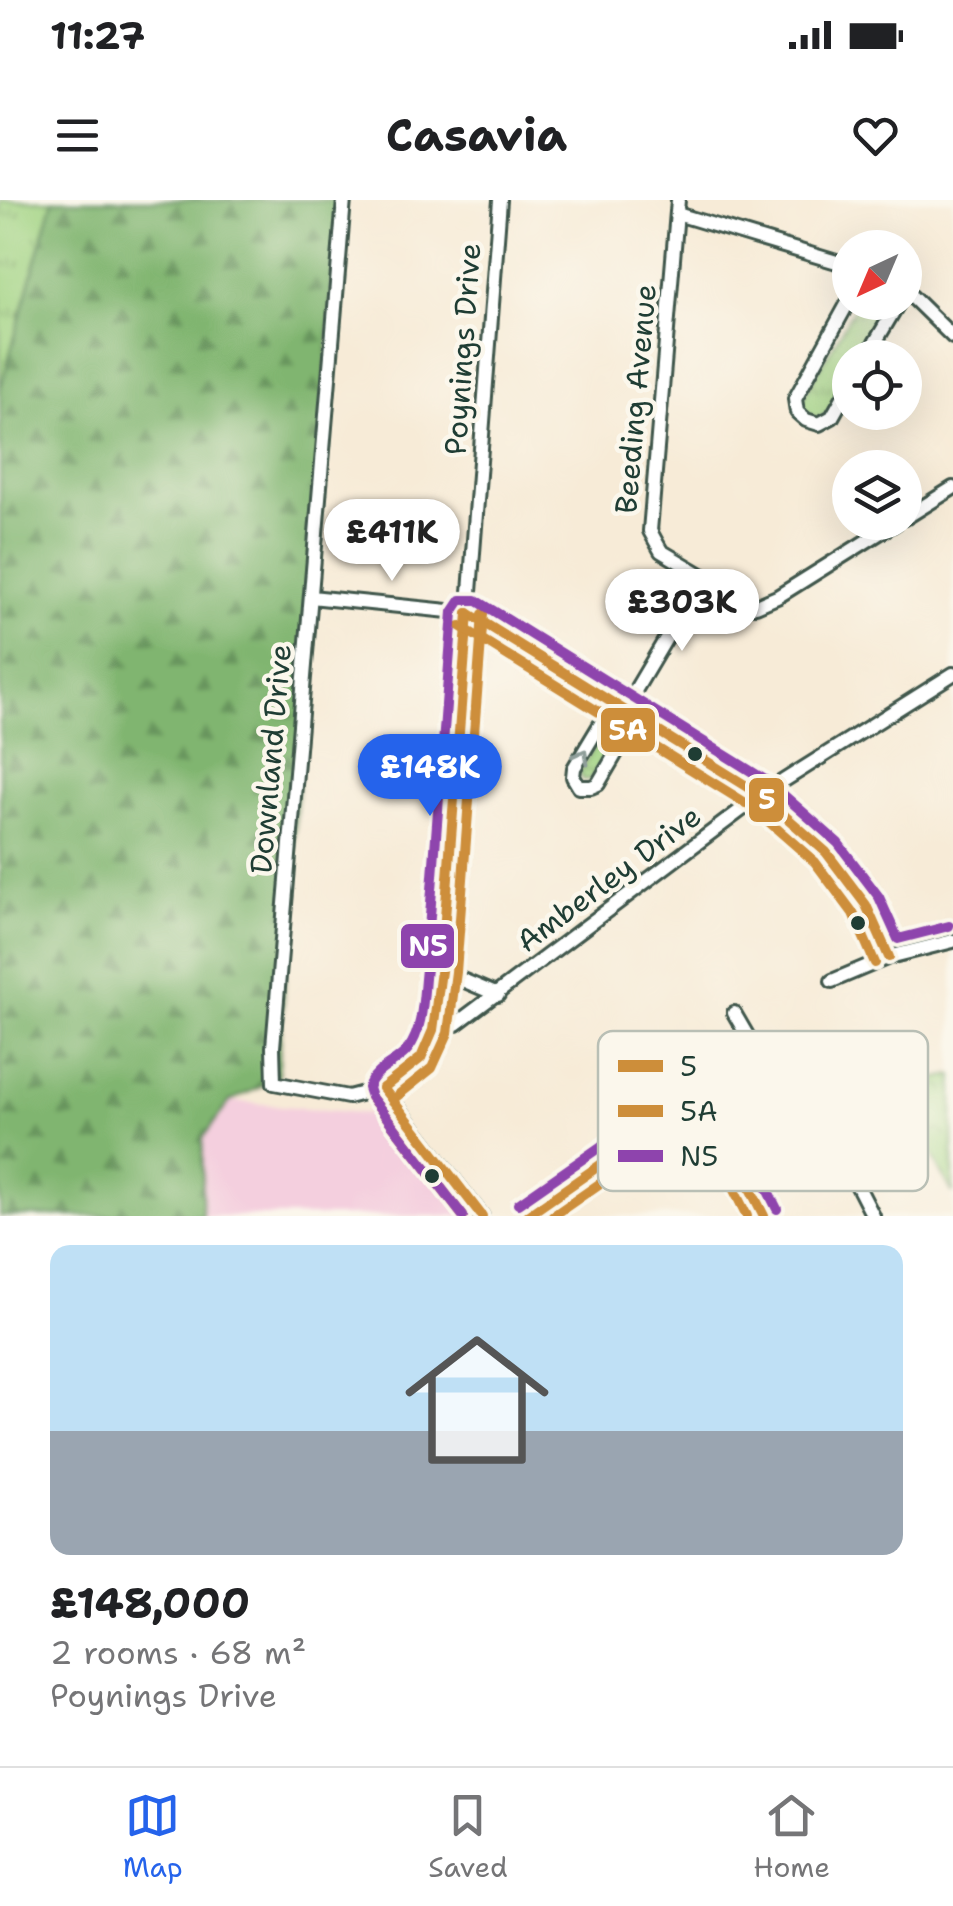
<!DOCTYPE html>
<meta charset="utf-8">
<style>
:root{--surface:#fff;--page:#f6f6f6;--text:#202124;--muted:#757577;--line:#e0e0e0;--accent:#2563eb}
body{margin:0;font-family:"Shantell Sans",sans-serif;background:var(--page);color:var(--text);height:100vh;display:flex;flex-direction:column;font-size:38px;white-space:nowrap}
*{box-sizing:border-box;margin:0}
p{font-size:32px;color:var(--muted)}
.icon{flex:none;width:55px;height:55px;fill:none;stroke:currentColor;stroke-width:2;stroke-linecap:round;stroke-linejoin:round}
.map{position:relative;height:1016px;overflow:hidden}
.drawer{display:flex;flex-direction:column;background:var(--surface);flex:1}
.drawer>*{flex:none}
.needle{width:65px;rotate:224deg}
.tools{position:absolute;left:832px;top:30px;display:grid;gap:20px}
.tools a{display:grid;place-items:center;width:90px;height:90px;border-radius:50%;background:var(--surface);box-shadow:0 10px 40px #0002;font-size:50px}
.price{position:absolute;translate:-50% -85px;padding:0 22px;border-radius:35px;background:#fff;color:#222;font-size:32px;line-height:65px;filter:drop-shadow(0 2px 5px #0008)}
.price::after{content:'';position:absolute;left:50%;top:60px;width:30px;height:22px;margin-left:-15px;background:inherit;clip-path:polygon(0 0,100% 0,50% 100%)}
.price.active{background:var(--accent);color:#fff}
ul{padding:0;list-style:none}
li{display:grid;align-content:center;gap:20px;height:530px;padding:0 50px}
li+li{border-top:2px solid var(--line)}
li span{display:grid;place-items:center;height:310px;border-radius:20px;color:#555}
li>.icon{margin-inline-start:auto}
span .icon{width:180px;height:180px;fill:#fffc;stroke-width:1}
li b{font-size:42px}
.status{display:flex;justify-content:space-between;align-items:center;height:70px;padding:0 50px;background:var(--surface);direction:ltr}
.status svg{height:28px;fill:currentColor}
header{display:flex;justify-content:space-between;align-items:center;height:130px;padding:0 50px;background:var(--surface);font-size:45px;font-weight:700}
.tabs{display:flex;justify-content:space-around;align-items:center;height:140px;border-top:2px solid var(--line);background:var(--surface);font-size:28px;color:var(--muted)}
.tabs a{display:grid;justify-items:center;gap:5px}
.tabs .active{color:var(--accent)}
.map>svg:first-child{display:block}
.built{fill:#f4cfde}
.grass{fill:url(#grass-tufts);stroke:#60885b;stroke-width:2.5}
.forest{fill:url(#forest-firs);stroke:#507952;stroke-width:2.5}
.park{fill:url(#park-crowns);stroke:#60885b;stroke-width:2.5}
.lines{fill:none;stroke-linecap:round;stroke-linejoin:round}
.minor-casing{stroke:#3f574c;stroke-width:18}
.minor{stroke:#fff;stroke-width:12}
.bus-1-casing{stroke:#fbf7ec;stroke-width:18}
.bus-2-casing{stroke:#fbf7ec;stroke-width:18}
.bus-3-casing{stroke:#fbf7ec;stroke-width:18}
.bus-1{stroke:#cd8e3a;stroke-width:10}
.bus-2{stroke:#cd8e3a;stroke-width:10}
.bus-3{stroke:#8e44ad;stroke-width:10}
.oneway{stroke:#8f9e9a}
.bus-dot{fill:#1f3d34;stroke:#fbf7ec;stroke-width:4}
.labels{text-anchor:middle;stroke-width:9;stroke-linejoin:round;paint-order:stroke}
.street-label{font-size:30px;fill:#1f3d34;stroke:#fbf7ec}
.key{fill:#fbf7ec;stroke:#b9bfb5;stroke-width:2.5}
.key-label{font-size:28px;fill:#1f3d34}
.line-badge{stroke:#fbf7ec;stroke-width:4}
.badge-label{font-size:28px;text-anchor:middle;font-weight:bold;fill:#fff}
</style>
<div class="status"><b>11:27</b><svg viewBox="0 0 49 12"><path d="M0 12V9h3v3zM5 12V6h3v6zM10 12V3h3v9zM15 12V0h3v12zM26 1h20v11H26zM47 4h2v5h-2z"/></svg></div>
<header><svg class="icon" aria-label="menu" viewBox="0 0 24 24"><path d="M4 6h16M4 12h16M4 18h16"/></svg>Casavia<svg class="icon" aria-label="heart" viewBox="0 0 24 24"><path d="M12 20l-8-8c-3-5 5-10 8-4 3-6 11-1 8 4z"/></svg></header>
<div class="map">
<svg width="953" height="1016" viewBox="0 0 953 1016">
<defs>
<pattern id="grass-tufts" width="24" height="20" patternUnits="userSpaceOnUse" patternTransform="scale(2.5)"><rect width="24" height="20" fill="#a0d382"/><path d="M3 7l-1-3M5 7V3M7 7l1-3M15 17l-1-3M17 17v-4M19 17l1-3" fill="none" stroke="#82ac6b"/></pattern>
<pattern id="forest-firs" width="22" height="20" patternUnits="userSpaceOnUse" patternTransform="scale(2.5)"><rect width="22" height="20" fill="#80b570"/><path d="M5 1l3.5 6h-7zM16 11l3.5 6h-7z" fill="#68945d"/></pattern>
<pattern id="park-crowns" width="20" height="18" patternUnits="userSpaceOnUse" patternTransform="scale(2.5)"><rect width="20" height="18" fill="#a0d382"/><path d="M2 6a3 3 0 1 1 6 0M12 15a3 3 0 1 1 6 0" fill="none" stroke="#82ac6b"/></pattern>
</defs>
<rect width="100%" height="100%" fill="#fbf7ec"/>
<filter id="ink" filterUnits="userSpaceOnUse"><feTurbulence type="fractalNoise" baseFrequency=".01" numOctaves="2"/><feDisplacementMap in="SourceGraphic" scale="20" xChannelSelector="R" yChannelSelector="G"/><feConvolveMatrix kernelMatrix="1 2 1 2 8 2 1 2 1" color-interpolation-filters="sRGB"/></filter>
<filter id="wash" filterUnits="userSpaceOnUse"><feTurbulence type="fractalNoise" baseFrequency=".0048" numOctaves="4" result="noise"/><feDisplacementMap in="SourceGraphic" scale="40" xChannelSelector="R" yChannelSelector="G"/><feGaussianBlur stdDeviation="2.25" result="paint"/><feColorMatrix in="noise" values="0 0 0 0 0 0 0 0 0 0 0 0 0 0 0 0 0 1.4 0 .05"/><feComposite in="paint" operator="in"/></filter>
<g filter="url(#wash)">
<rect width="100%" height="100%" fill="#f7ebd7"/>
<path class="built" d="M230,901l150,14 86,101h-264l1,-78z"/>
<g class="grass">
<path d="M0,0h53l-53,190z"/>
<path d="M857,103h31l-30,54 -8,1c0,20 -13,51 -32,61l-16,-9 2,-13z"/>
</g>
<path class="forest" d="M53,0h285l-60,879 -48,22 -27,37 -1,78h-202v-826z"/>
<g class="park">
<path d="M608,525l12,6 -29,48 -8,1 -4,-8z"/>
<path d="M953,875v119l-51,-96 36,-20z"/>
</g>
</g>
<g filter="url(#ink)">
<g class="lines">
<g class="minor-casing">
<g id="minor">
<path d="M344,0l-71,847 1,36 74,14 35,-9 38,-30 12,-28 8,-59 59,-771"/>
<path d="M678,0l-28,331 11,20 42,25 37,29 16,1 21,-9 120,-75"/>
<path d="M677,14l173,52"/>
<path d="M905,90l48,47"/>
<path d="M850,99l-55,100 2,13 9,8 13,4 13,-7 18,-32"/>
<path d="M866,158l33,-56"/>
<path d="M905,318l48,-30"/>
<path d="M311,397l157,16 293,182 65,57 40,53 23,52"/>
<path d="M612,505l-38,63 -1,9 6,10h12l7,-3 38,-65"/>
<path d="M623,511l80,-135"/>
<path d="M441,771l57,24"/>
<path d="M832,781l57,-24 64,-16"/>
<path d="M734,813l32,55 -2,30 13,41"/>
<path d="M433,830l23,-6 305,-229 192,-121"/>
<path d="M383,888l99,128"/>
<path d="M828,928l88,-25"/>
<path d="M733,955l44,-16 51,-11 45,88"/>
<path d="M527,1016l149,-104 26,-1 18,18 44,87"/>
</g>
</g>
<use href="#minor" class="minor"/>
<g class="bus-1-casing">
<g id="bus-1">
<path d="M468,413l293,182 65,57 40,53 23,52"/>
<path d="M383,888l38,-30 12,-28 8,-59 27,-358"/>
<path d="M383,888l99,128"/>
<path d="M527,1016l149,-104 26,-1 18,18 44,87"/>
</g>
</g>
<g class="bus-2-casing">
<g id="bus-2">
<path d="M460,426l292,181 63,55 38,51 22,50"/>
<path d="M371,897l92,119"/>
<path d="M392,900l40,-32 16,-35 8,-61 27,-358"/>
<path d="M553,1016l128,-89 15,-1 12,12 39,78"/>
</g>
</g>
<g class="bus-3-casing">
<g id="bus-3">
<path d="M518,1004l151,-105 34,-3 8,3 22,22 44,88"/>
<path d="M463,1016l-92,-119 -3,-9c6,-20 29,-24 40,-39 16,-20 15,-56 18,-80l27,-357 8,-12h15l294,183 68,60 41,54 19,42 51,-13"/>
</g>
</g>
<use href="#bus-1" class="bus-1"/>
<use href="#bus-2" class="bus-2"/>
<use href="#bus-3" class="bus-3"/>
</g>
<defs><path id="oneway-chevron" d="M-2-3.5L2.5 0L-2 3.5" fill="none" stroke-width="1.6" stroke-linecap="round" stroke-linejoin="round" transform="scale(2.5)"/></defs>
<use class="oneway" href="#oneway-chevron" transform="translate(582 556) rotate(-62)"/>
</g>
<g class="bus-dot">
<circle cx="695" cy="554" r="9"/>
<circle cx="858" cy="723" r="9"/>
<circle cx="432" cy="976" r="9"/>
</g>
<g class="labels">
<g class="street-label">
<text transform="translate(463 149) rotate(-86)" y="10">Poynings Drive</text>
<text transform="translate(636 199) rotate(-85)" y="10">Beeding Avenue</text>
<text transform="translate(271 559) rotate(-85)" y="10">Downland Drive</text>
<text transform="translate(609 679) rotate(-37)" y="10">Amberley Drive</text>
</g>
</g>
<rect x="598" y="831" width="330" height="160" rx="15" class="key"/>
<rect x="618" y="860" width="45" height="12" fill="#cd8e3a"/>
<rect x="618" y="905" width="45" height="12" fill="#cd8e3a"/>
<rect x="618" y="950" width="45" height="12" fill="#8e44ad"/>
<g class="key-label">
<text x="680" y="876">5</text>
<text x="680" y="921">5A</text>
<text x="680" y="966">N5</text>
</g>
<g class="line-badge">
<rect x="599" y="506" width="58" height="48" rx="10" fill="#cd8e3a"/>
<rect x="747" y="576" width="39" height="48" rx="10" fill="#cd8e3a"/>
<rect x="399" y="722" width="57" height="48" rx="10" fill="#8e44ad"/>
</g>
<g class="badge-label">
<text x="628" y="540">5A</text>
<text x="767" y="609">5</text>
<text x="428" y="756">N5</text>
</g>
</svg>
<div class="tools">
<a><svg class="needle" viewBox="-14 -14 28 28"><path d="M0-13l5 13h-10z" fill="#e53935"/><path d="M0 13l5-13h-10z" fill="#757577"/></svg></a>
<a><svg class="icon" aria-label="locate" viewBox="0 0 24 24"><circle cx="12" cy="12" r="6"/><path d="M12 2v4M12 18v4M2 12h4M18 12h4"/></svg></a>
<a><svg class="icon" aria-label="layers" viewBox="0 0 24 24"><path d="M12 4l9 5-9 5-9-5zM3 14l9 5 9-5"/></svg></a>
</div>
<b class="price" style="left:392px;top:384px">£411K</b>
<b class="price" style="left:682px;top:454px">£303K</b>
<b class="price active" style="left:430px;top:619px">£148K</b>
</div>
<section class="drawer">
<ul>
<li><span style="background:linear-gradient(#bfe0f5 60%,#9aa5b1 0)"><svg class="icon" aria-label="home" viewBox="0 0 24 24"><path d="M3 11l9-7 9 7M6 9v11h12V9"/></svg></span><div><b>£148,000</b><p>2 rooms · 68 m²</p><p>Poynings Drive</p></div></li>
</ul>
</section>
<nav class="tabs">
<a class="active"><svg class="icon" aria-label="map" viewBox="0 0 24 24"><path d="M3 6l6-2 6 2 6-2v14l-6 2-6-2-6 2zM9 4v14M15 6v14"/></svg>Map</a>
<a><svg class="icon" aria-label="saved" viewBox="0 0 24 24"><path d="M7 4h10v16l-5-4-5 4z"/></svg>Saved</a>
<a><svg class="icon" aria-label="home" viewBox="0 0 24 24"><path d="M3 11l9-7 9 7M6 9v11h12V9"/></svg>Home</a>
</nav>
